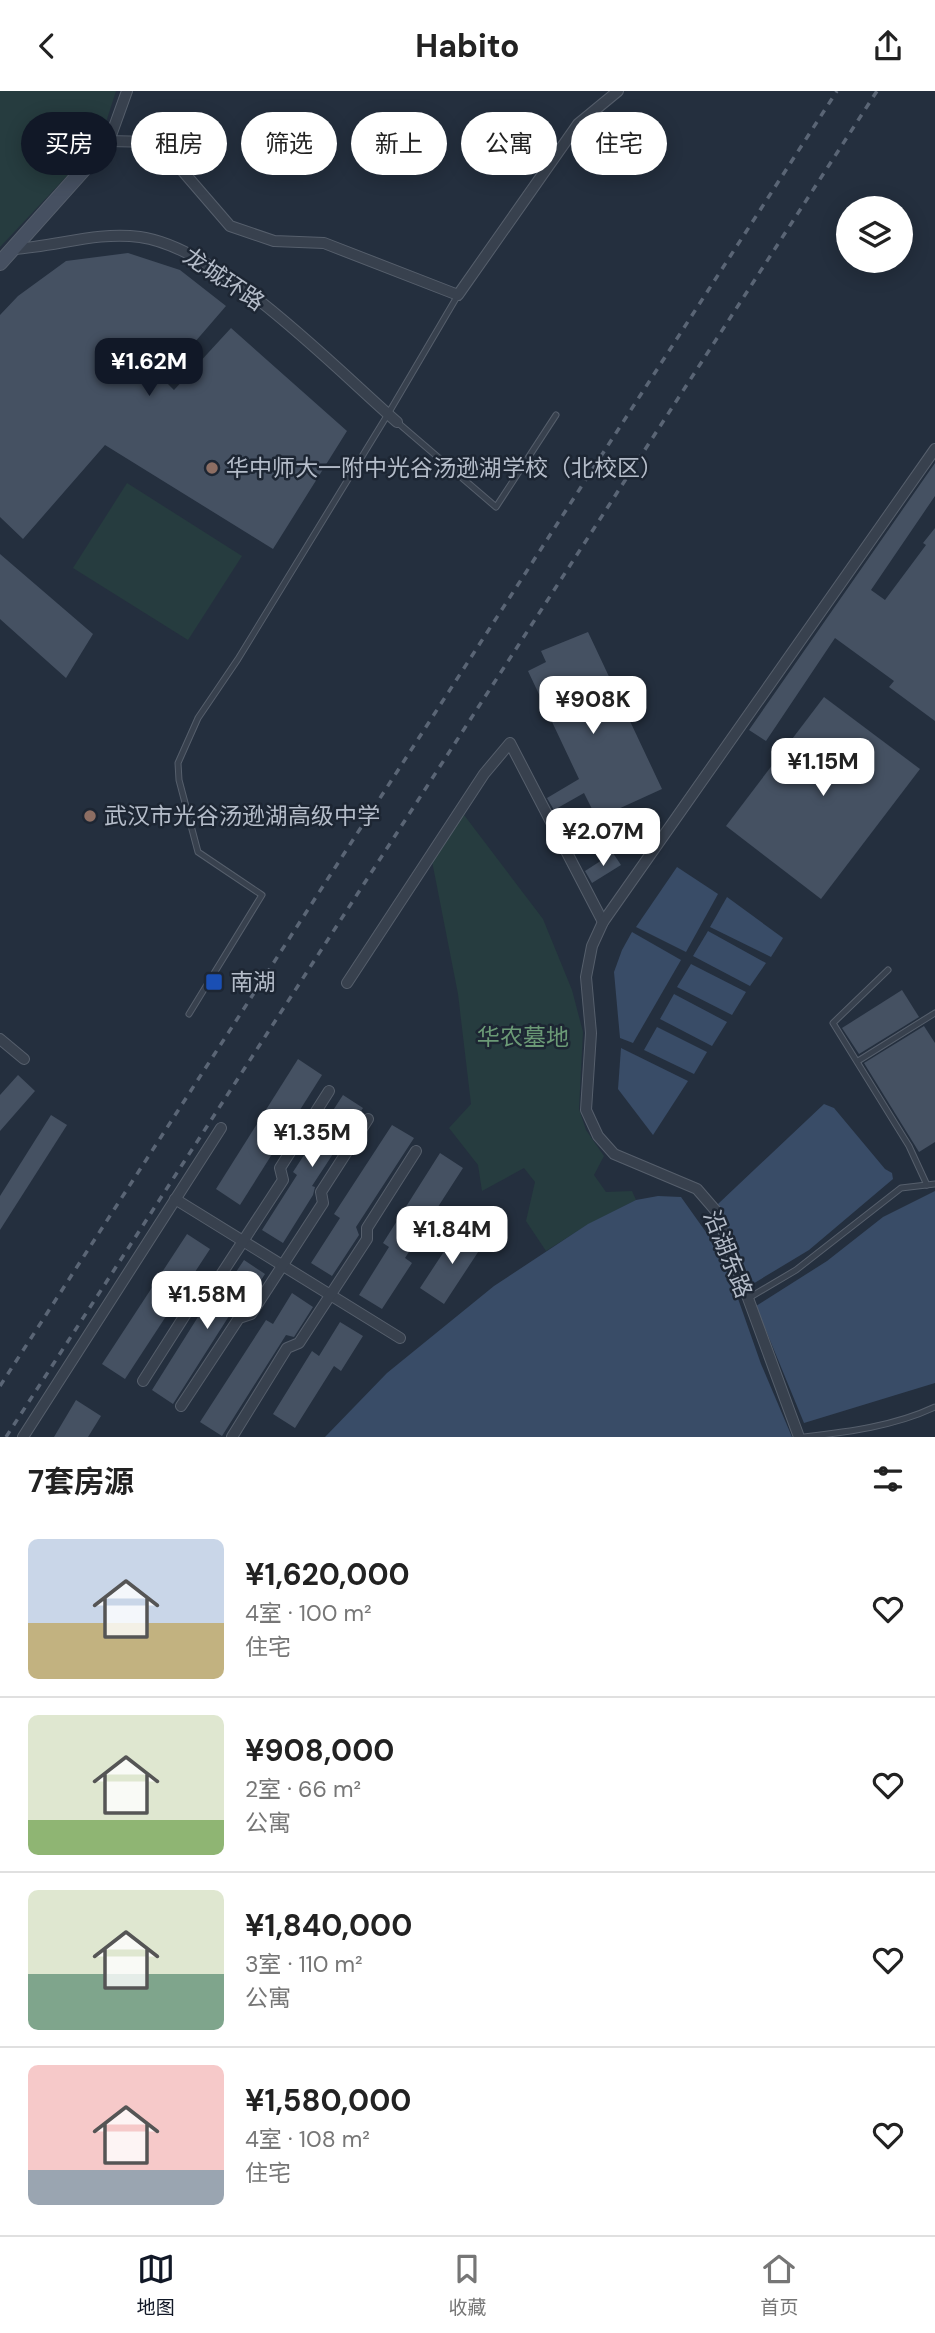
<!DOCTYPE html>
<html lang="zh">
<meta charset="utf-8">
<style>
:root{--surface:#fff;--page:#f6f6f6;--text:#222;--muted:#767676;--line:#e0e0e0;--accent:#111827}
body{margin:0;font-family:"DM Sans","Noto Sans SC",sans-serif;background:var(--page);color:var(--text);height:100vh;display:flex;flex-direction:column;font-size:26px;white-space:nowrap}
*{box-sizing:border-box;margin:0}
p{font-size:23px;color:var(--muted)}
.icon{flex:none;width:38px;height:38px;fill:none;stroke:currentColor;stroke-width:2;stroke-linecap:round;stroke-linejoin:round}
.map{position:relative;height:1346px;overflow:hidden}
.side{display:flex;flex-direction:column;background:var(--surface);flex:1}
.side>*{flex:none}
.top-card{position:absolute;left:21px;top:21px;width:894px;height:63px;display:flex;gap:14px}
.buttons{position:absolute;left:836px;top:105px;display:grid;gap:14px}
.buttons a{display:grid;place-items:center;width:77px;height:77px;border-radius:50%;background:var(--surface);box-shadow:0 4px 18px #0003;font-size:35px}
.price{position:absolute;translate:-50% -60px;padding:0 16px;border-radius:14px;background:#fff;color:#222;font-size:23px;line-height:46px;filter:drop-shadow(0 2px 4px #0008)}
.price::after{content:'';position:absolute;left:50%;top:42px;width:21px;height:16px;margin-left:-10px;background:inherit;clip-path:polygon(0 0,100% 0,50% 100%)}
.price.active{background:var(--accent);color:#fff}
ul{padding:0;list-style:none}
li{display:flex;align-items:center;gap:21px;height:175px;padding:0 28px}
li+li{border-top:2px solid var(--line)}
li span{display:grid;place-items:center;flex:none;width:196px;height:140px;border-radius:10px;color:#555}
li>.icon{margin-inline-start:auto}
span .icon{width:84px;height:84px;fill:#fffc;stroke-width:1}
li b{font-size:30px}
h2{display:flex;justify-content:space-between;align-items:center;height:84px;padding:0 28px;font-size:30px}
.chip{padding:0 24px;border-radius:32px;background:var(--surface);box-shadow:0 4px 18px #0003;font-size:24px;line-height:63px}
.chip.active{background:var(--accent);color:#fff}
header{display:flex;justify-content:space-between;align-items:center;height:91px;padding:0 28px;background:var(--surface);font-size:32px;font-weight:700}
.menu{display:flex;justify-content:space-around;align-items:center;height:98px;border-top:2px solid var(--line);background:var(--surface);font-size:19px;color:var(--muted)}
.menu a{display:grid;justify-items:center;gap:4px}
.menu .active{color:var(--accent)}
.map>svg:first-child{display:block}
.green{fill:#263c3f}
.water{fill:#394c67}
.building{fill:#455162}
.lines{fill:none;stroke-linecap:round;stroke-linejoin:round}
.lane-casing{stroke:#565f6c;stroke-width:7}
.street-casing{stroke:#565f6c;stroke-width:12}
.secondary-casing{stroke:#565f6c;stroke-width:16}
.lane{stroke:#38414e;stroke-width:5}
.street{stroke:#38414e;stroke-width:10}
.secondary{stroke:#465061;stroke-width:14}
.rail{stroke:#5a6575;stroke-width:3.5;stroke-dasharray:7 7;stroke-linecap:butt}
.education-dot{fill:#8d6e63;stroke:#1d2633;stroke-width:2.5}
.transit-dot{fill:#1a4fb4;stroke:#1d2633;stroke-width:2.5}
.labels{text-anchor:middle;stroke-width:5;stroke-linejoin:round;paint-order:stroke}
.street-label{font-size:23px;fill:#b4bcc9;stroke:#1d2633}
.poi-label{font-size:23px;fill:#b4bcc9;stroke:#1d2633;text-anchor:start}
.park-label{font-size:23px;fill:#6b9a76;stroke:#1d2633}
</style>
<header><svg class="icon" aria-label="back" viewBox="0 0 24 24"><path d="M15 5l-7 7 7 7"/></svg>Habito<svg class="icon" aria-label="share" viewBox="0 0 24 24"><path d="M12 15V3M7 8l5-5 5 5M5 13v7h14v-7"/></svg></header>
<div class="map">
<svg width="935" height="1346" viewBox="0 0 935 1346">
<rect width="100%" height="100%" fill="#242f3e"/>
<g class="green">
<path d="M0,0h116l-16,50 -100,106z"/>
<path d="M127,392l115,73 -54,84 -115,-72z"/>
<path d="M458,716l85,112 29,71 11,42 -4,77 7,21 18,26 -10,19 12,17 26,-1 4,9 -47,24 -43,27 -20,-30 9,-39 -11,-14 -42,23 -4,-26 -29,-37 22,-24 -13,-110 -27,-138z"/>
</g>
<g class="water">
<path d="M677,776l41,27 -32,58 -50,-25z"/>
<path d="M727,806l56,41 -12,19 -61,-30z"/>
<path d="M708,840l58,32 -16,23 -57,-30z"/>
<path d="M632,841l49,28 -48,83 -13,-5 -6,-66 8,-22z"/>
<path d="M691,873l55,28 -14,23 -55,-28z"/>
<path d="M674,903l53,28 -15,24 -52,-27z"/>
<path d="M657,936l50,25 -13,22 -50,-24z"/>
<path d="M621,957l67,33 -35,54 -35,-46z"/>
<path d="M824,1013l10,4 51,61 7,4 1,6 -84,71 -63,38 -28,-84z"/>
<path d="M935,1100v192l-131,40 -48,-117 71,-45 56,-44z"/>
<path d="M658,1105l23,1 42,59 38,108 31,73h-467l62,-64 107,-87 94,-62 48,-24z"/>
</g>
<g class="building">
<path d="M128,162l52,17 46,36 -63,73 11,11 57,-62 116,103 -74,118 -168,-104 -82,94 -23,-22v-202l18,-19 48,-35z"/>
<path d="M935,372v33l-64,94 14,10 41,-55 -3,-2 12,-15v193l-46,-34 5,-6 -59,-43 -69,103 -17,-11z"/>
<path d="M0,463l93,80 -27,44 -66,-59z"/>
<path d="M588,541l74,157 -46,21 17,35 -10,5 -12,-25 -37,23 -6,-10 29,-19 -13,-26 -30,17 -7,-12 32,-19 -51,-108 18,-9 -5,-11z"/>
<path d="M824,606l96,72 -99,130 -95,-73z"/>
<path d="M613,762l8,12 -29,18 -7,-12z"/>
<path d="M902,899l17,27 -60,37 -17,-26z"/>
<path d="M924,935l11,17v99l-16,10 -55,-89z"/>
<path d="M298,968l24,16 -82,130 -24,-16z"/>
<path d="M18,984l17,16 -35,40v-36z"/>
<path d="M343,1004l20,13 -51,78 3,1 -2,8 -30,48 -21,-13 35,-55 -4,-3z"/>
<path d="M51,1024l16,10 -67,105v-34z"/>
<path d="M392,1034l22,13 -58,89 3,8 -27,41 -21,-13 29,-45 -6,-4z"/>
<path d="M440,1062l23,15 -58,90 7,5 -30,46 -23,-14 30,-48 -6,-4z"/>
<path d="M460,1136l24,16 -40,61 -24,-16z"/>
<path d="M187,1143l23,15 -85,130 -23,-15z"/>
<path d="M244,1169l21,14 -22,34 -7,-3 -63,99 -21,-14 61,-97 6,-2 3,2z"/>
<path d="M292,1202l21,14 -19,30 -8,-2 -64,101 -22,-14 66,-102 7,4z"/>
<path d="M340,1231l23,14 -22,35 -7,-5 -39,62 -22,-14 39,-63 7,5z"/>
<path d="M76,1309l25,16 -13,21h-34z"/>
</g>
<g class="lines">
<g class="lane-casing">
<g id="lane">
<path d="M397,331l99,85 60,-92"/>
<path d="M888,879l-55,53 76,123 18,39"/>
<path d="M189,923l73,-119 -64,-43 -19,-72 -1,-17 20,-45 40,-59 150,-245 70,-119"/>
<path d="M858,970l77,-48"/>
<path d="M747,1208l49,-29 105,-82 34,-4"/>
<path d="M804,1346c44,-5 91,-11 131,-30"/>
</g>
</g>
<g class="street-casing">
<g id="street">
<path d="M127,0l-18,50 43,1 22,19 56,65 44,15 50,2 134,52 120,-171 40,-33"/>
<path d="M13,158c43,-2 83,-18 127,-12 80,11 195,131 257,185"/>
<path d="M347,892l137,-209 26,-31 93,179"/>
<path d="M0,948l24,20"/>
<path d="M175,1108l225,139"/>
<path d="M143,1290l58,-91 14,-6 68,-104 -3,-12 49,-77"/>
<path d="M181,1315l58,-88 12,-4 72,-111 -2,-11 47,-73"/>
<path d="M23,1346l198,-309"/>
<path d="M232,1346l55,-89 12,-5 68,-104v-11l49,-77"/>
<path d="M799,1346l-83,-226 -19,-22 -83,-35 -16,-18 -12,-26 5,-77 -5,-56 6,-31 11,-24 332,-473"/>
</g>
</g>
<g class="secondary-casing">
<path id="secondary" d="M0,172l109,-122"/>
</g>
<use href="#lane" class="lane"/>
<use href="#street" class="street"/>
<use href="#secondary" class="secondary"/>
<g class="rail">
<path d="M0,1295l837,-1295"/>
<path d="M6,1346l871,-1346"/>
</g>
</g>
<g class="education-dot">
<circle cx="212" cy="377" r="7"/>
<circle cx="90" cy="725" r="7"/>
</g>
<rect class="transit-dot" x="205" y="882" width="18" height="18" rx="3.5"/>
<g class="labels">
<g class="street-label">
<text transform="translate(224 188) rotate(34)" y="8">龙城环路</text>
<text transform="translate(728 1163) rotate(68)" y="8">沿湖东路</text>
</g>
<g class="poi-label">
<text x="226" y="385">华中师大一附中光谷汤逊湖学校（北校区）</text>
<text x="104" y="733">武汉市光谷汤逊湖高级中学</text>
<text x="230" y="899">南湖</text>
</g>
<g class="park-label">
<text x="523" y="954">华农墓地</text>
</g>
</g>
</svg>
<div class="buttons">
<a><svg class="icon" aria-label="layers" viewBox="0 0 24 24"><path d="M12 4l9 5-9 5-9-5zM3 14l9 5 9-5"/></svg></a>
</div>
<b class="price active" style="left:149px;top:307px">¥1.62M</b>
<b class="price" style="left:593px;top:645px">¥908K</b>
<b class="price" style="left:823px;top:707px">¥1.15M</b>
<b class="price" style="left:603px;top:777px">¥2.07M</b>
<b class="price" style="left:312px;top:1078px">¥1.35M</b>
<b class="price" style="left:452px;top:1175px">¥1.84M</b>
<b class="price" style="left:207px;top:1240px">¥1.58M</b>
<div class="top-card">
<a class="chip active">买房</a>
<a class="chip">租房</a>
<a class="chip">筛选</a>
<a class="chip">新上</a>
<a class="chip">公寓</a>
<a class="chip">住宅</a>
</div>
</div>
<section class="side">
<h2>7套房源<svg class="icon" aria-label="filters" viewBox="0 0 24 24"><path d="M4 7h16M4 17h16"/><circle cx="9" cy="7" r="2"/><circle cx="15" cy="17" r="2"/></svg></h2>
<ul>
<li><span style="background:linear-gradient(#c9d6e8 60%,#c2b280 0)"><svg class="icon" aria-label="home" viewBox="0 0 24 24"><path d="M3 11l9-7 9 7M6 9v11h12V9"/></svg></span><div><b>¥1,620,000</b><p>4室 · 100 m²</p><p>住宅</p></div><svg class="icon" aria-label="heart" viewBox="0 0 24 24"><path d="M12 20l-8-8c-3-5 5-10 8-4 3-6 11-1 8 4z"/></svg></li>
<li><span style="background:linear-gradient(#dfe7d0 75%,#8fb573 0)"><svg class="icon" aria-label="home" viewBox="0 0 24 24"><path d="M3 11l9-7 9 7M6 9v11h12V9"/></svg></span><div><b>¥908,000</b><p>2室 · 66 m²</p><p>公寓</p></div><svg class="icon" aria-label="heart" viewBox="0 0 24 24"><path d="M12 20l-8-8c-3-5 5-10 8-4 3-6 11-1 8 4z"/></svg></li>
<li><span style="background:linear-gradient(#dfe7d0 60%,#7fa58c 0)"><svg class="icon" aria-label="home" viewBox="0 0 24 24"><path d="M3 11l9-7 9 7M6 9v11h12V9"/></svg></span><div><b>¥1,840,000</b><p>3室 · 110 m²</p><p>公寓</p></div><svg class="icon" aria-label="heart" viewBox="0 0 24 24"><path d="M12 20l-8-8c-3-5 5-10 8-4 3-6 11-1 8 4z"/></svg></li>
<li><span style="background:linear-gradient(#f6c9c9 75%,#9aa5b1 0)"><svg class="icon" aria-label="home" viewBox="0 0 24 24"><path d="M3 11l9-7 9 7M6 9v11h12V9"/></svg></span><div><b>¥1,580,000</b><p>4室 · 108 m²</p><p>住宅</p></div><svg class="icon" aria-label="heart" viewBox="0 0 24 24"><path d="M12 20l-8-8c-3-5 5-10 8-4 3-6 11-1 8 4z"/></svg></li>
</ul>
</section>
<nav class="menu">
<a class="active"><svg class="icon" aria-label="map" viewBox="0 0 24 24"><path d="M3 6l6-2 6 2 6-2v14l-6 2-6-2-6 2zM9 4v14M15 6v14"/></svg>地图</a>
<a><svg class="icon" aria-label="saved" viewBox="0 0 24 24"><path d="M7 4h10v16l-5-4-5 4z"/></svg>收藏</a>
<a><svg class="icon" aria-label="home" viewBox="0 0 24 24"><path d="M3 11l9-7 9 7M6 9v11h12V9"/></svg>首页</a>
</nav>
